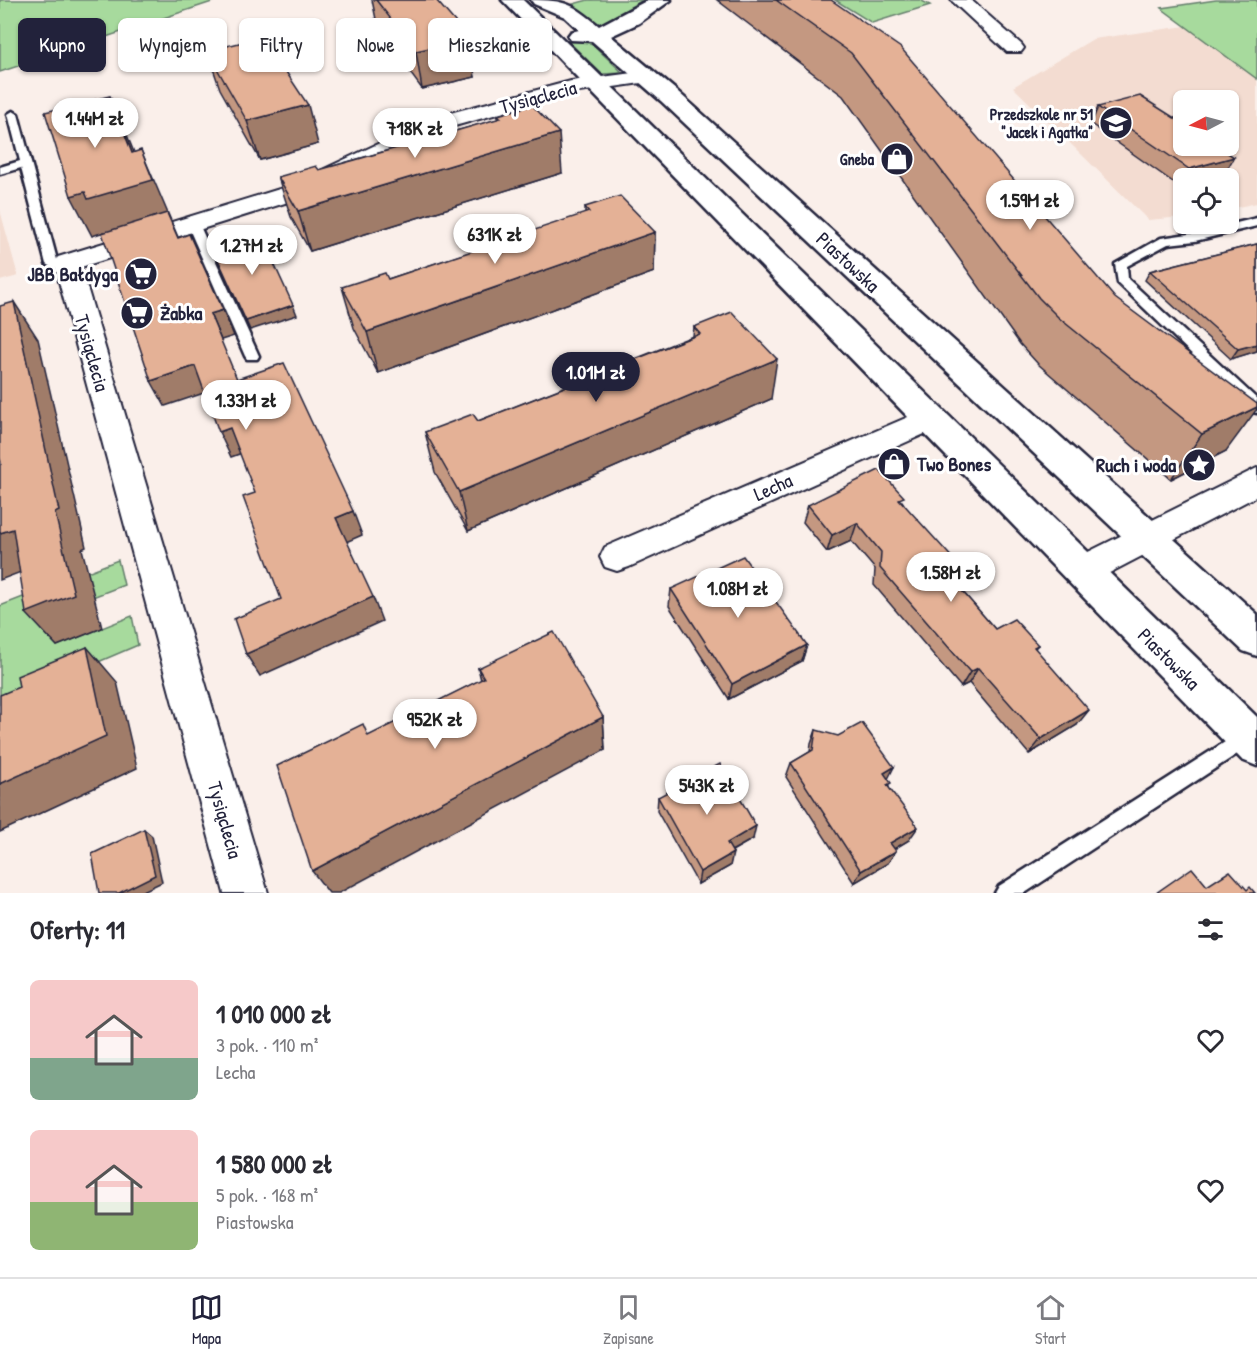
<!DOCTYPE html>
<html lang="pl">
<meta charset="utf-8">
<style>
:root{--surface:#fff;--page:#f2f2f3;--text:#2b2b33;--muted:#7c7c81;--line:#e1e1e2;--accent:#22223b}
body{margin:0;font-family:"Patrick Hand",sans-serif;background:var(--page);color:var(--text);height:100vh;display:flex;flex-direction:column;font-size:22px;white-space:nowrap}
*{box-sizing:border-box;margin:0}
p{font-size:20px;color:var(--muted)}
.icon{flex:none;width:33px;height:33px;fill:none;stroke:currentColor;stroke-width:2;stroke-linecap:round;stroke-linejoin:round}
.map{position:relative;height:893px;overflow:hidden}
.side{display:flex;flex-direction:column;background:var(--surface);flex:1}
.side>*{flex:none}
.top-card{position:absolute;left:18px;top:18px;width:600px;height:54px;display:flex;gap:12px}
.needle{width:39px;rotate:264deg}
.tools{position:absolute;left:1173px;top:90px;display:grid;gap:12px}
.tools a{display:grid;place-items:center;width:66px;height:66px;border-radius:9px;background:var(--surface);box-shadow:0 2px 4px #0004;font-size:30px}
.price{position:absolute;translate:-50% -51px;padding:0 14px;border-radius:21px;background:#fff;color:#222;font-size:20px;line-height:39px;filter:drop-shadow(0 2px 3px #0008)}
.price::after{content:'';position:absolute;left:50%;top:36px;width:18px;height:14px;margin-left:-9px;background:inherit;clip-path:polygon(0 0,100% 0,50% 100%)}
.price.current{background:var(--accent);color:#fff}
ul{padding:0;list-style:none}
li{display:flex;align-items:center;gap:18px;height:150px;padding:0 30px}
li span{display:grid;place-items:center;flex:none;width:168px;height:120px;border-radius:9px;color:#555}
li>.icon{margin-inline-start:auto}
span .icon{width:72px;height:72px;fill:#fffc;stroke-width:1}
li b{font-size:26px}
h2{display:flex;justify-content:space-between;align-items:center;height:72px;padding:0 30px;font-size:26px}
.tag{padding:0 21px;border-radius:9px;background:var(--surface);box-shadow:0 2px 4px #0004;font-size:21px;line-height:54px}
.tag.current{background:var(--accent);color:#fff}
.tab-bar{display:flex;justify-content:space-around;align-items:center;height:84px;border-top:2px solid var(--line);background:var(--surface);font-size:16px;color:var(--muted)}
.tab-bar a{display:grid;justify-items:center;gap:3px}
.tab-bar .current{color:var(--accent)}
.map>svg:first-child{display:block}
.built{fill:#f3dcd1;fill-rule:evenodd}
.green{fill:#a7da9d;stroke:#647e6c;stroke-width:1.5}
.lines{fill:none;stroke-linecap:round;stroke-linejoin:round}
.lane-casing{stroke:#22223b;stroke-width:5}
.street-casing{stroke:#22223b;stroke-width:4}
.secondary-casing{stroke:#22223b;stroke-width:5}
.lane{fill:#fff;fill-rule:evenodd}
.street{fill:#fff;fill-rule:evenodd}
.secondary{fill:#fff;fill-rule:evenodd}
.wall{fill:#c49881;stroke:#22223b;stroke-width:1.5}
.shaded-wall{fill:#a07c69;stroke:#22223b;stroke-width:1.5}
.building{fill:#e4b196;stroke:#22223b;stroke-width:1.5}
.labels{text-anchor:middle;stroke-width:6;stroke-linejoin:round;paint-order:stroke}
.far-poi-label{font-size:16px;font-weight:bold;fill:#22223b;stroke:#fff;text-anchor:end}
.street-label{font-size:20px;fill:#22223b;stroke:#fff}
.poi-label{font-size:20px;font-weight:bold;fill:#22223b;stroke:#fff;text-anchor:end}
</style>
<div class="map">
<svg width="1257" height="893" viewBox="0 0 1257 893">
<rect width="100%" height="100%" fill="#faefea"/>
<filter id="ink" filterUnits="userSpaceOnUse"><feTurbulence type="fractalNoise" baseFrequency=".0167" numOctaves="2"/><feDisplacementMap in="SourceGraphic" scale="12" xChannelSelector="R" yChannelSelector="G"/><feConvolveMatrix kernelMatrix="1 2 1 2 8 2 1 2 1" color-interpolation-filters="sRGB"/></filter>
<g filter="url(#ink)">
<g class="built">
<path d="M1186,26l71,53v124l-28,6 -1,-31h-44l-1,39 -35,3 -135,-133 80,-48zM1184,100h44v46h-44z"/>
<path d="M0,210l18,66 -18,5z"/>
</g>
<g class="green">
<path d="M0,0h218l-218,72z"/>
<path d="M588,0h55l-44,25 -26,-21z"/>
<path d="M835,0h85l10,5 -58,18z"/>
<path d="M1216,0h41v79l-96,-71z"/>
<path d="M568,41h21l34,32 -21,1z"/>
<path d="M118,560l6,25 -73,28 6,33 75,-30 6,29 -138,59v-98z"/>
</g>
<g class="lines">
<g class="lane-casing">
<g id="lane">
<path d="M13,111l5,3 39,146h14l2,3 -2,3 -19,2 -6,-4 -25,-96 -21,6v-7l20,-6 -12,-47z"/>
<path d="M1257,218v8l-62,15 -27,3 -41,22 1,13 129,120v14l-5,-1 -134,-129 -3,-19 46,-26 34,-5z"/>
<path d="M193,220l6,4 60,132 -2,3h-10l-2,-3 -58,-132z"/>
<path d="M1247,728l7,3 3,6 -3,6 -229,150h-30l4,-7z"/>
</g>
</g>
<g class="street-casing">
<g id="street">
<path d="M951,0h20l50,44 3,4 -3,4h-14z"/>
<path d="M648,71l7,2 3,4 -3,4 -83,12 -121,34 -147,70 -223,70 187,626h-44l-170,-630 4,-6 228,-70 149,-70 136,-36z"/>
<path d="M929,408l11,3 4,8 -4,8 -311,140 -12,4 -12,-4 -5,-10 5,-10z"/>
<path d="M1257,468v28l-163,85 -12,5 -12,-5 -6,-10 6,-10z"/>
</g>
</g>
<g class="secondary-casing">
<g id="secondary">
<path d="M502,0h21l734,717v49l-15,-6z"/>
<path d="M531,0c35,0 42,4 68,26l49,-26h23l-32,23 -28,13 66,55 580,523v42l-14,-5 -582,-550 -69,-60 -21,-1 -3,-4 3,-4 8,-2 -14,-13 -31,-13z"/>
</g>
</g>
<use href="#lane" class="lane"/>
<use href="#street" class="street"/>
<use href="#secondary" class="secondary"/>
</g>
<g class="wall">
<path d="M372,0h64l39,77 -53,12 -44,-60z"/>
<path d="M717,0h114l395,451 -55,28 -133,-115 -18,-20 -177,-248z"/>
<path d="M207,51l111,93 -58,16 -40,-71z"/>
<path d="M1098,107l126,68 -14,3h-26v8l-4,1 -89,-63z"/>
<path d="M498,115l64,58 -252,78 -19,-34 -13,-40 41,-7 179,-51z"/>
<path d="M585,207l70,25 -1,40 -276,101 -24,-45 -12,-41 46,-8 197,-65z"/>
<path d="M1257,244v107l-26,8 -86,-79 5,-9z"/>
<path d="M694,327l77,72 -303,132 -33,-59 -10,-40 53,-11 215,-85z"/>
<path d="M902,501l47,75 46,53 43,16 -3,3 42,77 -48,29 -60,-71 -8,4 -87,-102 1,-16 -24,-28 -24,11 -24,-30 5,-17z"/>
<path d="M671,589l136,56 -5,16 -73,38 -60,-93z"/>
<path d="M478,668l125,49 2,33 -236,-14 112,-56z"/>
<path d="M816,730l72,48 1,10 20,52 -15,9 -6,14 -34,20 -68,-106 5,-14 19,-11 1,-8z"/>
<path d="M658,797l95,42 -21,12 -2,15 -32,18 -41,-73z"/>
</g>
<g class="shaded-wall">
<path d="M470,39l5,38 -53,12 -6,-38z"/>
<path d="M110,96l17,39 19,47 -5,-32 48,113 -85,-31 -12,4 -21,-40 61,-43z"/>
<path d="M308,105l10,39 -58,16 -13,-39z"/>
<path d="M559,133l3,40 -252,78 -12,-40z"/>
<path d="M1234,157l-10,18 -14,3h-25l4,-9z"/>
<path d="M655,232l-1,40 -276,101 -11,-41z"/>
<path d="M14,302l24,37 48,208 -4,2 20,79 -45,18 -31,-33z"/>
<path d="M293,305l4,10 -47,15 -4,-9z"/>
<path d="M223,310l11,26 -13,4 -11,-26z"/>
<path d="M1257,344v7l-26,8 7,-10z"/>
<path d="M777,359l-6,40 -303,132 -9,-39z"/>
<path d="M195,366l12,26 -42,14 -14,-25z"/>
<path d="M1257,407v2l-31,42 -55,28 31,-45z"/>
<path d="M230,428l12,25 -11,4 -12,-25z"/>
<path d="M353,511l9,24 -16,7 -10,-24z"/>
<path d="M857,523l-6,18 -24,11 5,-17z"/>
<path d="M13,529l29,35 -42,16v-47z"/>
<path d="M956,562l-8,17 -5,-10z"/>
<path d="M373,597l9,24 -122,55 -14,-22z"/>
<path d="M807,645l-5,16 -73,38 3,-15z"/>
<path d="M87,647l30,35 20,86 -137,64v-48z"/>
<path d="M978,668l-9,15 -8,4 9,-15z"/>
<path d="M1089,710l-12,15 -48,29 12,-15z"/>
<path d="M603,717l2,33 -266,143h-10l-17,-22z"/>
<path d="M894,767l-7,14 -3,-8z"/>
<path d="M756,826l-3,13 -29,16 3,-12z"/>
<path d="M918,827l-9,13 -27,16 8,-13z"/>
<path d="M144,829l8,7 10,46 -23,11h-20z"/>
<path d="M896,851l-8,12 -34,20 7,-12z"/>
<path d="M733,853l-3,13 -32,18 2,-12z"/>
</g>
<g class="building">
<path d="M376,0h60l34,39 -54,12z"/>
<path d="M776,0h55l70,48 214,250 142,106v3l-55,27 -143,-116 -20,-20 -188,-245z"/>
<path d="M263,37l45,68 -61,16 -40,-70z"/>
<path d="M110,96l22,57 9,-3 12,30 -65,19 -3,-7 -14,4 -26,-84z"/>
<path d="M1140,96l44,28v22h33l17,11 -45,12 -91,-62z"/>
<path d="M532,105l27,28 -261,78 -20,-34 38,-11 3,4 36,-10 146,-42 -3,-3z"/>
<path d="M620,196l35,36 -288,100 -25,-45 43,-14 3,6 201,-67 -4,-5z"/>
<path d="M167,213l11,25 11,-4 34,76 -13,4 27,65 47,-16 69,148 -17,7 37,79 -127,57 -12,-35 47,-20 -38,-102 12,-4 -25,-65 -11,4 -24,-66 -44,15 -49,-148z"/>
<path d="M259,231l34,74 -47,16 -34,-75z"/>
<path d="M1257,244v100l-19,5 -88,-78z"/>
<path d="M14,302l45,209 -4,2 19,81 -48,19 -13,-84 -13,4v-68l1,-1 -1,-7v-151z"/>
<path d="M732,312l45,47 -318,133 -34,-60 48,-18 5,7 222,-87 -6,-7z"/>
<path d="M879,470l25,27 -5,2 57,63 -13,7 52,60 19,-10 24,26 -4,2 55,63 -48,29 -63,-71 -8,4 -90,-104 1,-16 -24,-29 -25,12 -24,-30z"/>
<path d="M743,556l64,89 -75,39 -61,-95z"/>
<path d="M554,632l49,85 -291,154 -35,-105 86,-42 5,12 116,-58 -6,-10z"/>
<path d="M87,647l19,89 -106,48v-89l19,-8 -2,-11z"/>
<path d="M862,723l32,44 -10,6 7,10 -4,2 31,42 -28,16 6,8 -35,20 -70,-108 22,-13 3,-20 22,6z"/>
<path d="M720,764l36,62 -29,17 6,10 -33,19 -42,-75z"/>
<path d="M144,829l11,46 -36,18h-20l-7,-39z"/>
<path d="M1192,868l15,18 23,-15 17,19 3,-3 5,6h-99z"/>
</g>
</g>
<defs>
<g id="school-disc" transform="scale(1.725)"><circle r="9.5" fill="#22223b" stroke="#fff"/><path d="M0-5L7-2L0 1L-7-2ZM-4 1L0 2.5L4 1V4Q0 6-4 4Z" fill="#fff"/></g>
<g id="shop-disc" transform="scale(1.725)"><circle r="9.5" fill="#22223b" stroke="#fff"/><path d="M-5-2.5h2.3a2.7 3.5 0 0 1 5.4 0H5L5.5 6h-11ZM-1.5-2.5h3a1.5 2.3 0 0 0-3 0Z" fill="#fff"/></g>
<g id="supermarket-disc" transform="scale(1.725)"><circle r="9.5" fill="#22223b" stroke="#fff"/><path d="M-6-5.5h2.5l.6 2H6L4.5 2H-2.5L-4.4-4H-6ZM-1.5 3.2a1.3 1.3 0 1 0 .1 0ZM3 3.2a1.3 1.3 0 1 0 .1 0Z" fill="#fff"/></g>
<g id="sight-disc" transform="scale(1.725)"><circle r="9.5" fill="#22223b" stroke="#fff"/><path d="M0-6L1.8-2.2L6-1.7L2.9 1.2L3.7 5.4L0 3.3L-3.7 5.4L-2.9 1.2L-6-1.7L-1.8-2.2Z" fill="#fff"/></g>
</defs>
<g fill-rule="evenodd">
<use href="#school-disc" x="1116" y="123"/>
<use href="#shop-disc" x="897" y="159"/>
<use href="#supermarket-disc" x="141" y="274"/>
<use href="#supermarket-disc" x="137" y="313"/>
<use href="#shop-disc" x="894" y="464"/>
<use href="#sight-disc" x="1199" y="465"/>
</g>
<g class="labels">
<g class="far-poi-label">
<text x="1093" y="120">Przedszkole nr 51<tspan x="1093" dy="18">"Jacek i Agatka"</tspan></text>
<text x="874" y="165">Gneba</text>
</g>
<g class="street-label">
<text transform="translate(538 97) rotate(-15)" y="7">Tysiąclecia</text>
<text transform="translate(848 262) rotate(43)" y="7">Piastowska</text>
<text transform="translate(92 353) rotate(74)" y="7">Tysiąclecia</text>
<text transform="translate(773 487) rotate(-24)" y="7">Lecha</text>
<text transform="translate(1169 659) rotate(45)" y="7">Piastowska</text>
<text transform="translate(225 820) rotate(74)" y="7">Tysiąclecia</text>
</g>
<g class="poi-label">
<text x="118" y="281">JBB Bałdyga</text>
<text x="160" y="320" text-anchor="start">Żabka</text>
<text x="917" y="471" text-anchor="start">Two Bones</text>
<text x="1176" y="472">Ruch i woda</text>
</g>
</g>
</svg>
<div class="tools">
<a><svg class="needle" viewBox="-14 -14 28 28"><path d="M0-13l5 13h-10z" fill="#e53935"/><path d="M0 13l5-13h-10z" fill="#7c7c81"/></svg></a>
<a><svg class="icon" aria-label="locate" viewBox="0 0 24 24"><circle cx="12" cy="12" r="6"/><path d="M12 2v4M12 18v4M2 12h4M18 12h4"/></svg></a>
</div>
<b class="price" style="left:95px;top:149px">1.44M zł</b>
<b class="price" style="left:415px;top:159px">718K zł</b>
<b class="price" style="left:1030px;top:231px">1.59M zł</b>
<b class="price" style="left:495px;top:265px">631K zł</b>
<b class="price" style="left:252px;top:276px">1.27M zł</b>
<b class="price current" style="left:596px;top:403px">1.01M zł</b>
<b class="price" style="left:246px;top:431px">1.33M zł</b>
<b class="price" style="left:951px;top:603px">1.58M zł</b>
<b class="price" style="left:738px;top:619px">1.08M zł</b>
<b class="price" style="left:435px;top:750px">952K zł</b>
<b class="price" style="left:707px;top:816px">543K zł</b>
<div class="top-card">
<a class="tag current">Kupno</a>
<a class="tag">Wynajem</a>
<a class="tag">Filtry</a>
<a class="tag">Nowe</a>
<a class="tag">Mieszkanie</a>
</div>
</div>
<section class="side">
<h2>Oferty: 11<svg class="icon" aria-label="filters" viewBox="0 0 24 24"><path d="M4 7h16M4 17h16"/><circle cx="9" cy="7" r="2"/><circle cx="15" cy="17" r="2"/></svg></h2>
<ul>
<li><span style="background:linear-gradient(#f6c9c9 65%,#7fa58c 0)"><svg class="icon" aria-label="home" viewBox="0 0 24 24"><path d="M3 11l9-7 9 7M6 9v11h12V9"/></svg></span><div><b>1 010 000 zł</b><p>3 pok. · 110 m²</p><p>Lecha</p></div><svg class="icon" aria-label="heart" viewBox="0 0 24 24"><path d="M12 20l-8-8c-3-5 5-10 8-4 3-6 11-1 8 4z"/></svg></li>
<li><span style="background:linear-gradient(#f6c9c9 60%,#8fb573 0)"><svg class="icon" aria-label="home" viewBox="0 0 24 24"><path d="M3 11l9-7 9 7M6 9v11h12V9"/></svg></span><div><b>1 580 000 zł</b><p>5 pok. · 168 m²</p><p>Piastowska</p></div><svg class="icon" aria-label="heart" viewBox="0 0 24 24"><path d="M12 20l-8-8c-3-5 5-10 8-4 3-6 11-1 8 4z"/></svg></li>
</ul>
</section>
<nav class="tab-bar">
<a class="current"><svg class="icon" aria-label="map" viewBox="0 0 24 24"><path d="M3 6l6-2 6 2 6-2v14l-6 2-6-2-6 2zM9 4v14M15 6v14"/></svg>Mapa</a>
<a><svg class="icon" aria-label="saved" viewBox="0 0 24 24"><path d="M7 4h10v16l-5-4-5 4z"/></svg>Zapisane</a>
<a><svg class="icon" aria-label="home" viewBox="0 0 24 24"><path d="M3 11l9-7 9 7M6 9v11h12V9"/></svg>Start</a>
</nav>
